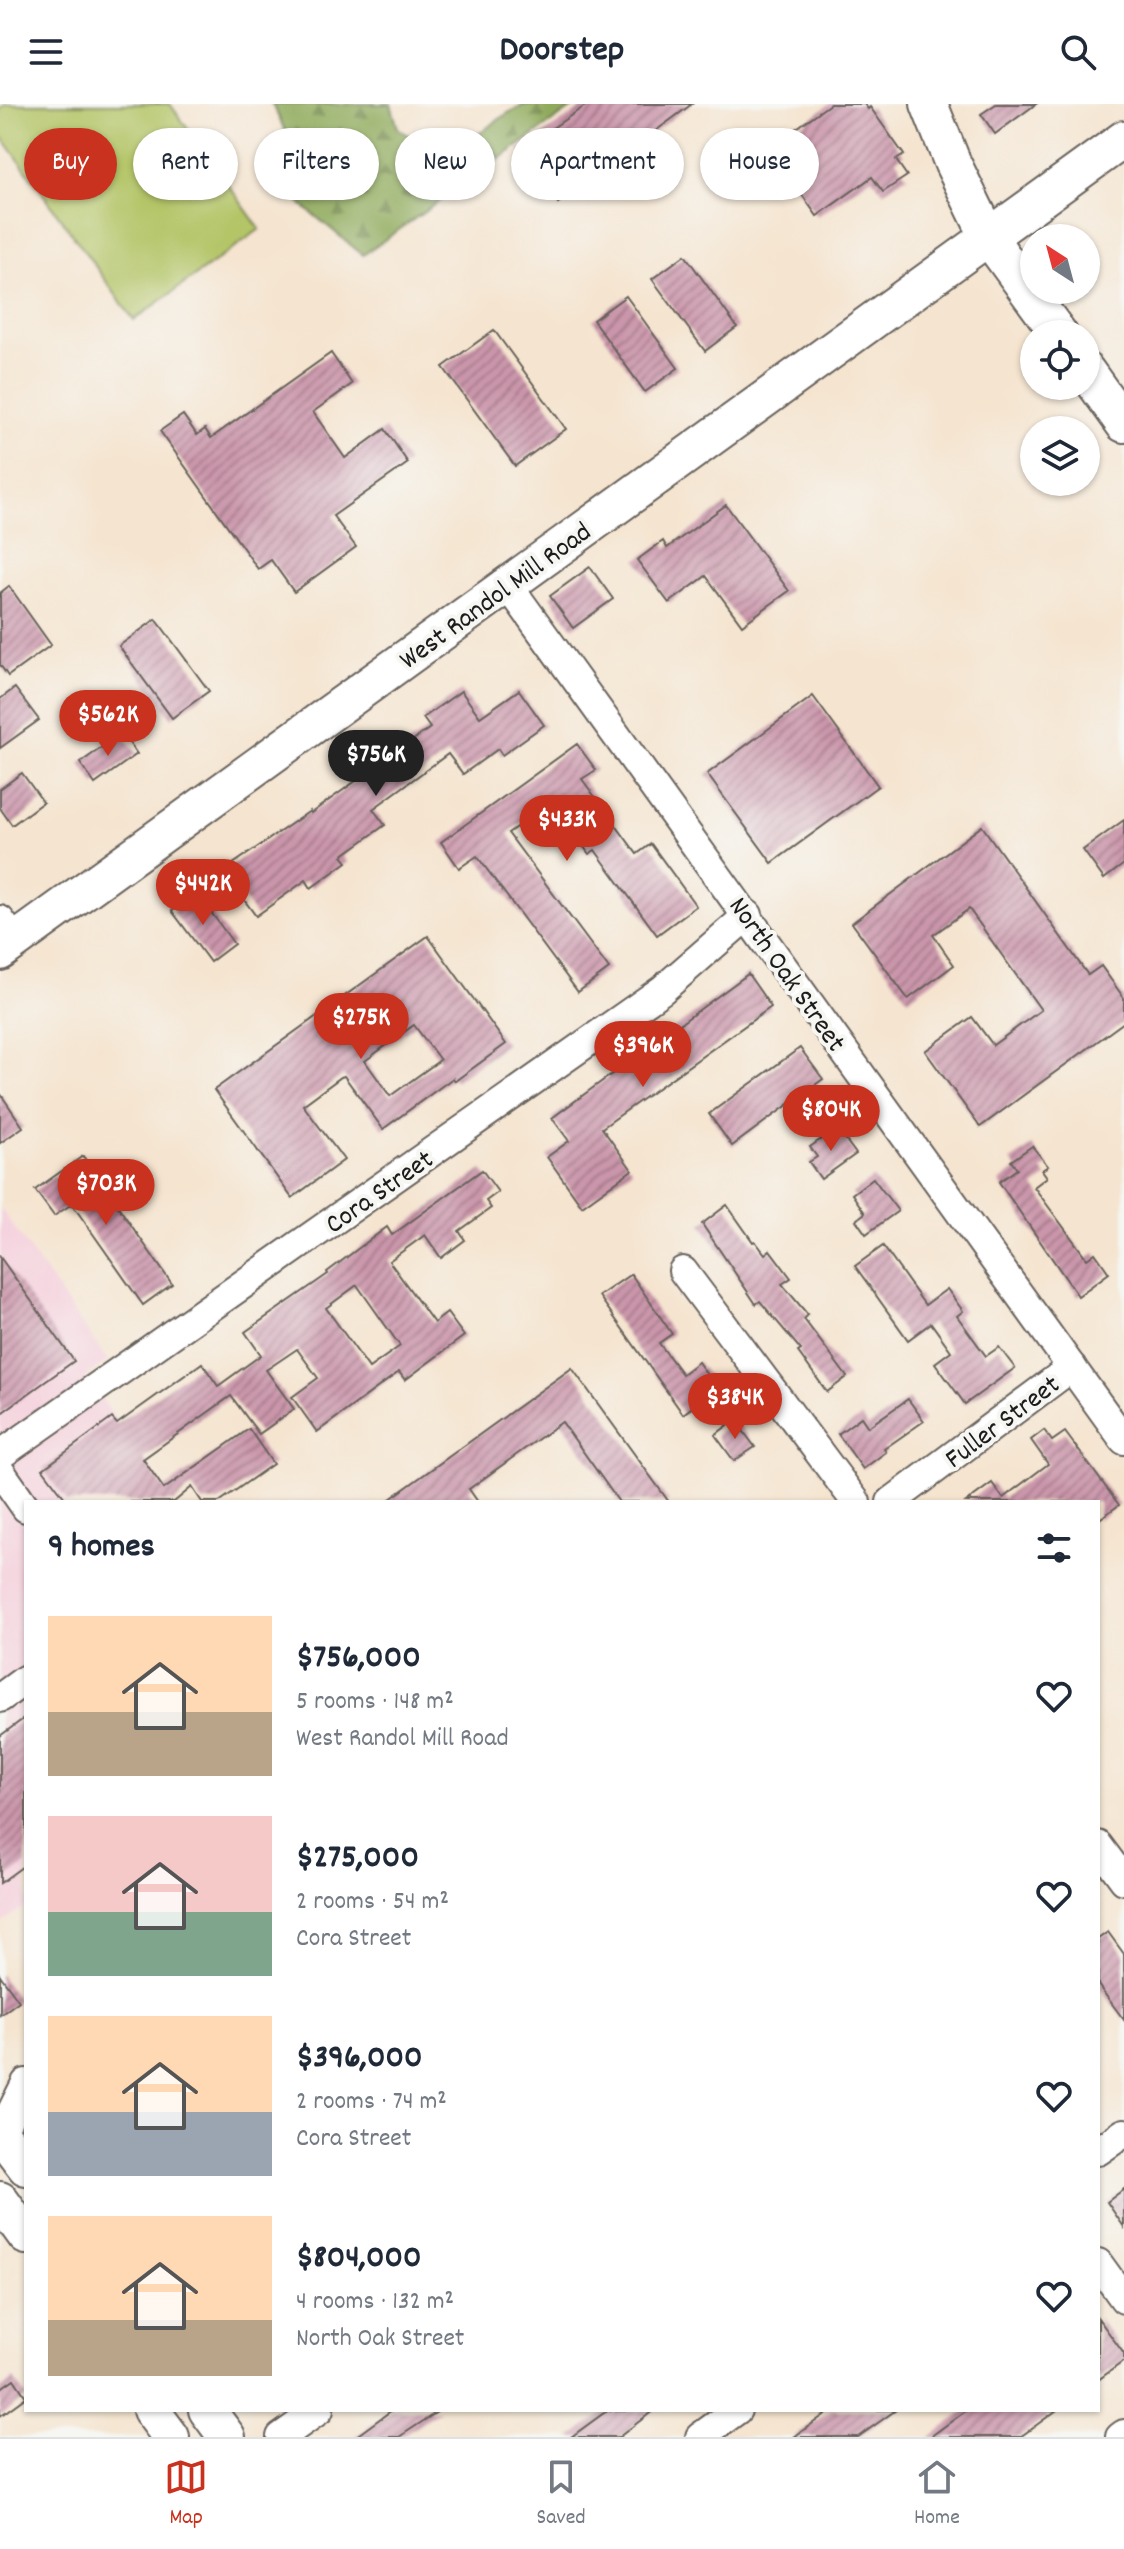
<!DOCTYPE html>
<meta charset="utf-8">
<style>
:root{--surface:#fff;--page:#f2f2f3;--text:#1f2937;--muted:#747a83;--line:#e0e1e3;--accent:#c8321e}
body{margin:0;font-family:Dekko,sans-serif;background:var(--page);color:var(--text);height:100vh;display:flex;flex-direction:column;font-size:30px;white-space:nowrap}
*{box-sizing:border-box;margin:0}
p{font-size:26px;color:var(--muted)}
.icon{flex:none;width:44px;height:44px;fill:none;stroke:currentColor;stroke-width:2;stroke-linecap:round;stroke-linejoin:round}
.map{position:relative;flex:1;overflow:hidden}
.sheet{position:absolute;left:24px;top:1396px;width:1076px;height:912px;display:flex;flex-direction:column;background:var(--surface);border-radius:0px;box-shadow:0 2px 6px #0004}
.sheet>*{flex:none}
.top-card{position:absolute;left:24px;top:24px;width:1076px;height:72px;display:flex;gap:16px}
.needle{width:52px;rotate:324deg}
.fabs{position:absolute;left:1020px;top:120px;display:grid;gap:16px}
.fabs a{display:grid;place-items:center;width:80px;height:80px;border-radius:50%;background:var(--surface);box-shadow:0 2px 6px #0004;font-size:40px}
.price{position:absolute;translate:-50% -68px;padding:0 18px;border-radius:28px;background:var(--accent);color:#fff;font-size:26px;line-height:52px;filter:drop-shadow(0 2px 4px #0008)}
.price::after{content:'';position:absolute;left:50%;top:48px;width:24px;height:18px;margin-left:-12px;background:inherit;clip-path:polygon(0 0,100% 0,50% 100%)}
.price.selected{background:#222;color:#fff}
ul{padding:0;list-style:none}
li{display:flex;align-items:center;gap:24px;height:200px;padding:0 24px}
li span{display:grid;place-items:center;flex:none;width:224px;height:160px;border-radius:0px;color:#555}
li>.icon{margin-inline-start:auto}
span .icon{width:96px;height:96px;fill:#fffc;stroke-width:1}
li b{font-size:34px}
h2{display:flex;justify-content:space-between;align-items:center;height:96px;padding:0 24px;font-size:34px}
.pill{padding:0 28px;border-radius:36px;background:var(--surface);box-shadow:0 2px 6px #0004;font-size:28px;line-height:72px}
.pill.selected{background:var(--accent);color:#fff}
header{display:flex;justify-content:space-between;align-items:center;height:104px;padding:0 24px;background:var(--surface);font-size:36px;font-weight:700}
.dock{display:flex;justify-content:space-around;align-items:center;height:112px;border-top:2px solid var(--line);background:var(--surface);font-size:22px;color:var(--muted)}
.dock a{display:grid;justify-items:center;gap:4px}
.dock .selected{color:var(--accent)}
.map>svg:first-child{display:block}
.built{fill:#f5cfdc}
.forest{fill:url(#forest-firs);stroke:#56633c;stroke-width:2}
.garden{fill:#b4c568;stroke:#687042;stroke-width:2}
.building{fill:url(#building-hatch);fill-rule:evenodd}
.lines{fill:none;stroke-linecap:round;stroke-linejoin:round}
.minor-casing{stroke:#68625b;stroke-width:32}
.major-casing{stroke:#68625b;stroke-width:40}
.minor{stroke:#fff;stroke-width:28}
.major{stroke:#fff;stroke-width:36}
.labels{text-anchor:middle;stroke-width:8;stroke-linejoin:round;paint-order:stroke}
.street-label{font-size:28px;fill:#1c1c1c;stroke:#f6f6f2}
</style>
<header><svg class="icon" aria-label="menu" viewBox="0 0 24 24"><path d="M4 6h16M4 12h16M4 18h16"/></svg>Doorstep<svg class="icon" aria-label="search" viewBox="0 0 24 24"><circle cx="10" cy="10" r="6"/><path d="M15 15l6 6"/></svg></header>
<div class="map">
<svg width="1124" height="2333" viewBox="0 0 1124 2333">
<defs>
<pattern id="forest-firs" width="22" height="20" patternUnits="userSpaceOnUse" patternTransform="scale(2)"><rect width="22" height="20" fill="#8faa5c"/><path d="M5 1l3.5 6h-7zM16 11l3.5 6h-7z" fill="#748a4b"/></pattern>
<pattern id="building-hatch" width="6" height="6" patternUnits="userSpaceOnUse" patternTransform="scale(2)"><rect width="6" height="6" fill="#cb96ab"/><path d="M-1 1l2-2M0 6l6-6M5 7l2-2" fill="none" stroke="#a47a8a"/></pattern>
</defs>
<rect width="100%" height="100%" fill="#f6f6f2"/>
<filter id="ink" filterUnits="userSpaceOnUse"><feTurbulence type="fractalNoise" baseFrequency=".0125" numOctaves="2"/><feDisplacementMap in="SourceGraphic" scale="16" xChannelSelector="R" yChannelSelector="G"/><feConvolveMatrix kernelMatrix="1 2 1 2 8 2 1 2 1" color-interpolation-filters="sRGB"/></filter>
<filter id="wash" filterUnits="userSpaceOnUse"><feTurbulence type="fractalNoise" baseFrequency=".006" numOctaves="4" result="noise"/><feDisplacementMap in="SourceGraphic" scale="32" xChannelSelector="R" yChannelSelector="G"/><feGaussianBlur stdDeviation="1.8" result="paint"/><feColorMatrix in="noise" values="0 0 0 0 0 0 0 0 0 0 0 0 0 0 0 0 0 1.4 0 .05"/><feComposite in="paint" operator="in"/></filter>
<g filter="url(#wash)">
<rect width="100%" height="100%" fill="#f5e4cf"/>
<path class="built" d="M0,1104l108,153 -22,16 87,125h-147v404l-26,18z"/>
<path class="forest" d="M272,0h119l7,24 45,31 65,-46 18,-9h52l-215,151 -60,-49 -21,-22 14,-31z"/>
<path class="garden" d="M6,0h164l90,125 -126,91 -134,-186v-25z"/>
<g id="blocks">
<g class="building">
<path d="M588,0h104l-134,99 -38,-53z"/>
<path d="M830,0h34l4,5 2,-2 34,48 -8,5 11,16 -24,16 -11,-15 -55,39 -48,-68z"/>
<path d="M996,0h40l-41,30 -14,-20z"/>
<path d="M685,151l52,72 -32,24 -53,-72z"/>
<path d="M626,192l52,72 -33,24 -52,-72z"/>
<path d="M494,226l72,99 -51,37 -72,-99z"/>
<path d="M331,249l21,31 -39,28 32,46 40,-29 23,34 -75,53 23,31 -62,45 -23,-32 -13,9 -98,-138 23,-16 14,20 8,-6 6,9z"/>
<path d="M726,401l63,86 -47,34 -36,-49 -37,27 -32,-43 26,-19 4,7z"/>
<path d="M590,463l23,32 -40,29 -23,-32z"/>
<path d="M9,482l42,59 -43,31 -8,-11v-72z"/>
<path d="M156,515l53,72 -37,27 -53,-72z"/>
<path d="M15,584l24,32 -39,28v-49z"/>
<path d="M519,586l25,35 -42,30 -4,-6 -35,25 -15,-20 -75,55 12,16 -43,31 5,6 -36,26 -5,-8 -50,36 -33,-45 87,-60 1,2 119,-85 -7,-10 38,-27 19,26z"/>
<path d="M813,592l65,90 -106,77 -65,-89z"/>
<path d="M122,629l15,21 -42,30 -15,-21z"/>
<path d="M577,640l19,26 -14,9 55,75 14,-10 45,62 -39,29 -62,-85 -6,4 -38,-52 -43,31 101,136 -31,23 -101,-136 -18,12 -18,-26z"/>
<path d="M22,669l21,29 -31,23 -12,-17v-19z"/>
<path d="M1124,716v44l-20,15 -21,-29z"/>
<path d="M982,722l106,149 13,-9 23,32v24l-144,105 -55,-76 47,-34 21,28 48,-35 -72,-101 -36,26 21,30 -46,34 -56,-76z"/>
<path d="M197,789l37,51 -24,18 -38,-51z"/>
<path d="M428,832l78,108 -51,37 -2,-3 -70,51 -39,-53 -3,1 -38,28 41,55 -52,38 -78,-108zM414,921l26,35 -50,36 -25,-35z"/>
<path d="M748,870l23,33 -169,121 30,42 -50,36 -35,-49 22,-16 -17,-23z"/>
<path d="M800,944l23,31 -91,67 -23,-32z"/>
<path d="M0,989l23,34 -23,16z"/>
<path d="M837,1024l19,26 -35,25 -12,-17 8,-5 -7,-10z"/>
<path d="M1032,1042l16,20 -6,4 5,7 -13,10 53,72 8,-6 14,20 -31,23 -79,-114 18,-13 -6,-8z"/>
<path d="M83,1052l89,128 -29,21 -71,-101 -18,12 -19,-26z"/>
<path d="M482,1066l16,22 -12,9 5,7 -32,23 6,9 -24,18 -16,-23 -36,26 45,62 13,-10 17,23 -59,44 -6,-8 -82,60 -25,-35 26,-19 -21,-29 -31,21 28,39 -35,25 -28,-38 -88,63 21,30 85,-60 24,35 -54,38h-17l-10,-15 -18,15h-106l-25,-33 69,-51 5,6 85,-61 16,23 43,-31 -16,-23 83,-58 -1,-2 60,-45 5,8zM357,1181l43,61 -31,22 -43,-60z"/>
<path d="M873,1074l25,33 -32,23 -10,-14 9,-7 -13,-19z"/>
<path d="M727,1101l26,37 2,-1 10,13 5,-4 21,28 -9,6 26,31 -4,4 43,58 -20,15 -29,-40 3,-2 -41,-49 -4,3 -54,-80z"/>
<path d="M883,1142l42,59 22,-16 16,22 -6,5 29,40 13,-9 16,21 -50,36 -30,-41 16,-12 -20,-28 -23,17 -53,-74z"/>
<path d="M0,1153l74,104 -74,53z"/>
<path d="M631,1170l41,60 -13,9 23,31 16,-12 19,27 -34,25 -84,-118z"/>
<path d="M572,1264l97,134h-50l-57,-80 -93,67 9,13h-92z"/>
<path d="M908,1295l16,22 -40,28 2,3 -23,17 -25,-35 23,-17 7,10z"/>
<path d="M735,1316l20,27 -21,14 -19,-26z"/>
<path d="M1044,1326l8,11 13,-9 54,73 -21,15v-18h-132l26,-19 11,15 45,-34 -17,-24z"/>
<path d="M26,1613v147l-26,19v-147z"/>
<path d="M1108,1828l16,22v66l-26,-35v-46z"/>
<path d="M0,1871l19,26 -19,14z"/>
<path d="M1124,2085v38l-17,-25z"/>
<path d="M1098,2214l26,36v7l-26,19z"/>
<path d="M14,2275l12,18 -26,19v-27z"/>
<path d="M392,2306h48l-41,27h-44z"/>
<path d="M608,2306h46l-35,27h-48z"/>
<path d="M831,2306h65l-38,27h-64z"/>
<path d="M967,2306h90l-37,27h-90z"/>
</g>
</g>
</g>
<g filter="url(#ink)">
<use href="#blocks" fill-opacity="0" stroke="#68625b" stroke-width="2"/>
<g class="lines">
<g class="minor-casing">
<g id="minor">
<path d="M508,481l616,855"/>
<path d="M0,816l15,21"/>
<path d="M683,1167l173,231"/>
<path d="M0,1351l662,-465 86,-75"/>
<path d="M0,1367l26,37"/>
<path d="M891,1398l181,-135"/>
<path d="M0,1594l26,-19"/>
<path d="M1098,1741l26,35"/>
<path d="M0,2031l26,-52"/>
<path d="M1098,2047l26,-18"/>
<path d="M1098,2159l26,36"/>
<path d="M281,2333l38,-27"/>
<path d="M700,2333l37,-27"/>
<path d="M1120,2333l4,-3"/>
</g>
</g>
<g class="major-casing">
<g id="major">
<path d="M929,0l24,60 36,74 70,96"/>
<path d="M1086,267l38,53"/>
<path d="M0,848l1124,-813"/>
<path d="M0,2029l26,34"/>
<path d="M0,2096l26,36"/>
<path d="M151,2306l20,27"/>
<path d="M207,2306l20,27"/>
</g>
</g>
<use href="#minor" class="minor"/>
<use href="#major" class="major"/>
</g>
</g>
<g class="labels">
<g class="street-label">
<text transform="translate(494 490) rotate(-36)" y="10">West Randol Mill Road</text>
<text transform="translate(789 869) rotate(55)" y="10">North Oak Street</text>
<text transform="translate(378 1086) rotate(-35)" y="10">Cora Street</text>
<text transform="translate(1001 1316) rotate(-37)" y="10">Fuller Street</text>
</g>
</g>
</svg>
<div class="fabs">
<a><svg class="needle" viewBox="-14 -14 28 28"><path d="M0-13l5 13h-10z" fill="#e53935"/><path d="M0 13l5-13h-10z" fill="#747a83"/></svg></a>
<a><svg class="icon" aria-label="locate" viewBox="0 0 24 24"><circle cx="12" cy="12" r="6"/><path d="M12 2v4M12 18v4M2 12h4M18 12h4"/></svg></a>
<a><svg class="icon" aria-label="layers" viewBox="0 0 24 24"><path d="M12 4l9 5-9 5-9-5zM3 14l9 5 9-5"/></svg></a>
</div>
<b class="price" style="left:108px;top:654px">$562K</b>
<b class="price selected" style="left:376px;top:694px">$756K</b>
<b class="price" style="left:567px;top:759px">$433K</b>
<b class="price" style="left:203px;top:823px">$442K</b>
<b class="price" style="left:361px;top:957px">$275K</b>
<b class="price" style="left:643px;top:985px">$396K</b>
<b class="price" style="left:831px;top:1049px">$804K</b>
<b class="price" style="left:106px;top:1123px">$703K</b>
<b class="price" style="left:735px;top:1337px">$384K</b>
<div class="top-card">
<a class="pill selected">Buy</a>
<a class="pill">Rent</a>
<a class="pill">Filters</a>
<a class="pill">New</a>
<a class="pill">Apartment</a>
<a class="pill">House</a>
</div>
<section class="sheet">
<h2>9 homes<svg class="icon" aria-label="filters" viewBox="0 0 24 24"><path d="M4 7h16M4 17h16"/><circle cx="9" cy="7" r="2"/><circle cx="15" cy="17" r="2"/></svg></h2>
<ul>
<li><span style="background:linear-gradient(#ffd9b3 60%,#b9a48a 0)"><svg class="icon" aria-label="home" viewBox="0 0 24 24"><path d="M3 11l9-7 9 7M6 9v11h12V9"/></svg></span><div><b>$756,000</b><p>5 rooms · 148 m²</p><p>West Randol Mill Road</p></div><svg class="icon" aria-label="heart" viewBox="0 0 24 24"><path d="M12 20l-8-8c-3-5 5-10 8-4 3-6 11-1 8 4z"/></svg></li>
<li><span style="background:linear-gradient(#f6c9c9 60%,#7fa58c 0)"><svg class="icon" aria-label="home" viewBox="0 0 24 24"><path d="M3 11l9-7 9 7M6 9v11h12V9"/></svg></span><div><b>$275,000</b><p>2 rooms · 54 m²</p><p>Cora Street</p></div><svg class="icon" aria-label="heart" viewBox="0 0 24 24"><path d="M12 20l-8-8c-3-5 5-10 8-4 3-6 11-1 8 4z"/></svg></li>
<li><span style="background:linear-gradient(#ffd9b3 60%,#9aa5b1 0)"><svg class="icon" aria-label="home" viewBox="0 0 24 24"><path d="M3 11l9-7 9 7M6 9v11h12V9"/></svg></span><div><b>$396,000</b><p>2 rooms · 74 m²</p><p>Cora Street</p></div><svg class="icon" aria-label="heart" viewBox="0 0 24 24"><path d="M12 20l-8-8c-3-5 5-10 8-4 3-6 11-1 8 4z"/></svg></li>
<li><span style="background:linear-gradient(#ffd9b3 65%,#b9a48a 0)"><svg class="icon" aria-label="home" viewBox="0 0 24 24"><path d="M3 11l9-7 9 7M6 9v11h12V9"/></svg></span><div><b>$804,000</b><p>4 rooms · 132 m²</p><p>North Oak Street</p></div><svg class="icon" aria-label="heart" viewBox="0 0 24 24"><path d="M12 20l-8-8c-3-5 5-10 8-4 3-6 11-1 8 4z"/></svg></li>
</ul>
</section>
</div>
<nav class="dock">
<a class="selected"><svg class="icon" aria-label="map" viewBox="0 0 24 24"><path d="M3 6l6-2 6 2 6-2v14l-6 2-6-2-6 2zM9 4v14M15 6v14"/></svg>Map</a>
<a><svg class="icon" aria-label="saved" viewBox="0 0 24 24"><path d="M7 4h10v16l-5-4-5 4z"/></svg>Saved</a>
<a><svg class="icon" aria-label="home" viewBox="0 0 24 24"><path d="M3 11l9-7 9 7M6 9v11h12V9"/></svg>Home</a>
</nav>
